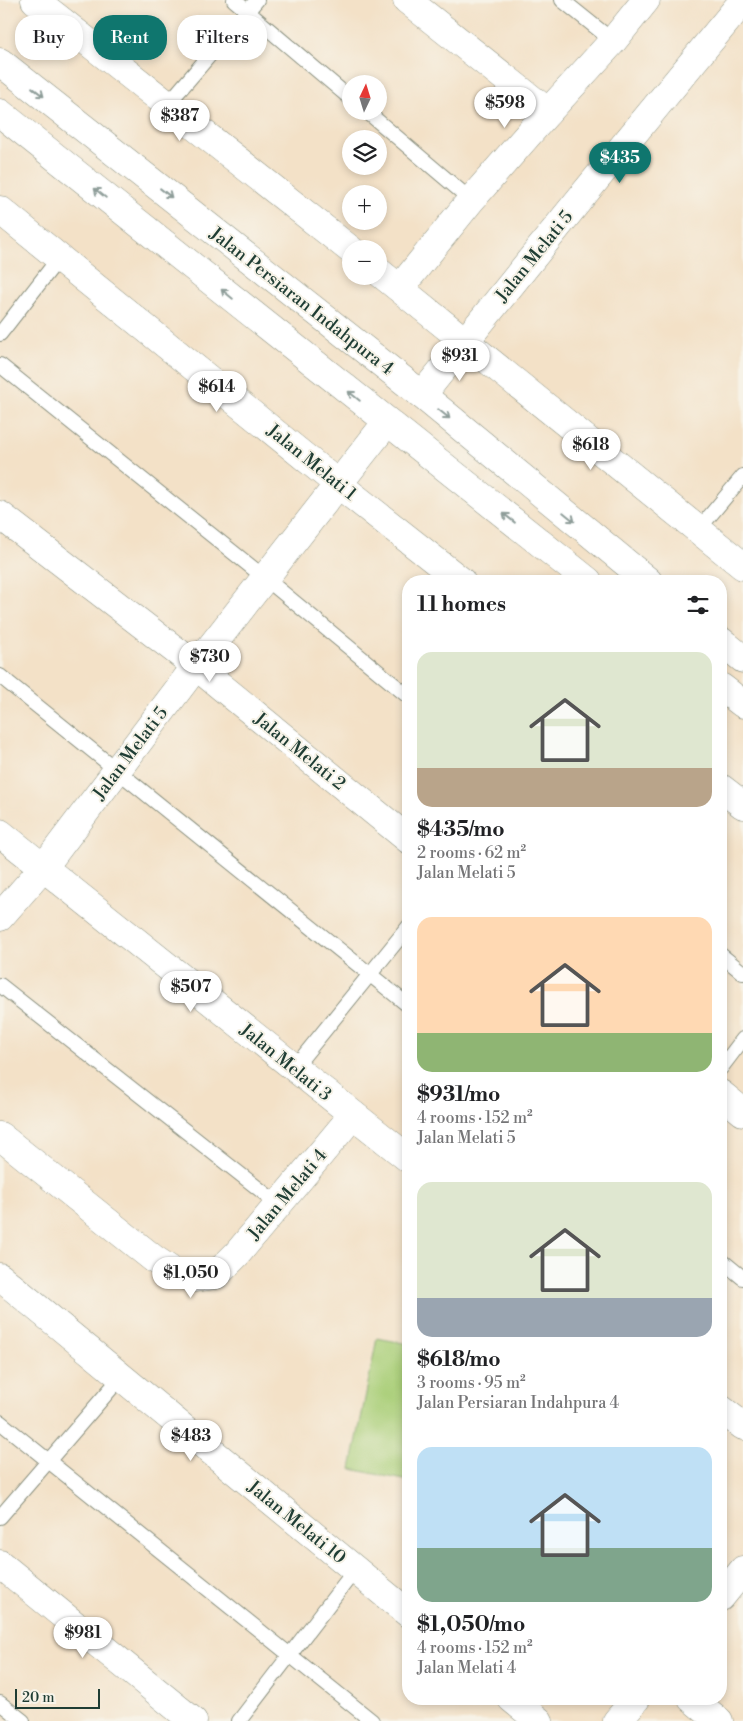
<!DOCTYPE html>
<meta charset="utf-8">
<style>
:root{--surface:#fff;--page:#f6f6f6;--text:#202124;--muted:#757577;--accent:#0f766e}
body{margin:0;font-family:"Libre Bodoni",serif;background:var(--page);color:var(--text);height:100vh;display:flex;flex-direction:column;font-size:19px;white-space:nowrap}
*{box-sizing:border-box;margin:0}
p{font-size:16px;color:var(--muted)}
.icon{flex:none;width:28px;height:28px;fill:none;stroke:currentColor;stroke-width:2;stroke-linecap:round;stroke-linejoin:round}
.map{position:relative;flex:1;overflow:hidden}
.side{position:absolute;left:402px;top:575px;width:325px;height:1130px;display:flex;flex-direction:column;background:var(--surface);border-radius:20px;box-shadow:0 2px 8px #0003}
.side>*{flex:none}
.guide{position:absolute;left:15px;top:15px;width:312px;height:45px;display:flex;gap:10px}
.needle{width:32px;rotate:4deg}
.controls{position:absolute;left:342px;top:75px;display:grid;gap:10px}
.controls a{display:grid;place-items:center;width:45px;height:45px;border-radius:50%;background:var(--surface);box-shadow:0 2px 8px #0003;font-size:25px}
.scale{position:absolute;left:15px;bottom:12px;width:85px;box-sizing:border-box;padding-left:5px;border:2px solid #1f3d34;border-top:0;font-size:14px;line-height:18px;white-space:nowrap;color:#1f3d34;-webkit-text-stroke:4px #f7f3e8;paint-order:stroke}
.price{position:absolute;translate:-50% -42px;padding:0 11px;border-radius:18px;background:#fff;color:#222;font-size:16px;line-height:32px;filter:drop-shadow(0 1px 2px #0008)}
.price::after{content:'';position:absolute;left:50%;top:30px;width:15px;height:11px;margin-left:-8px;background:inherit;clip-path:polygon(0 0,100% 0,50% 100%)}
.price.current{background:var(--accent);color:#fff}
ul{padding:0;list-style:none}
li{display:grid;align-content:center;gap:10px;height:265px;padding:0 15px}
li span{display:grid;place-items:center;height:155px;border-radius:15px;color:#555}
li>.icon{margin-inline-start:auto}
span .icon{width:90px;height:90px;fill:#fffc;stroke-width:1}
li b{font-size:21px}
h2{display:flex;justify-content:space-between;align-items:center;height:60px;padding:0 15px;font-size:21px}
.chip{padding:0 18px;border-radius:20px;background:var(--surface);box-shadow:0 2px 8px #0003;font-size:18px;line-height:45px}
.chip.current{background:var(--accent);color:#fff}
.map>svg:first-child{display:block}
.green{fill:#aacf79;stroke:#648656}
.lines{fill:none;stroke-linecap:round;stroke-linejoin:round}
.service-casing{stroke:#898f7e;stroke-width:16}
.minor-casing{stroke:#898f7e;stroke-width:29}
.secondary-casing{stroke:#898f7e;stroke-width:29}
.service{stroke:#fff;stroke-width:14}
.minor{stroke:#fff;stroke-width:28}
.secondary{stroke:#fff;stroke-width:28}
.oneway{stroke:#8f9e9a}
.labels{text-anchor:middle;stroke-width:4;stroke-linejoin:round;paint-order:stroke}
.street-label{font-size:18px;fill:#1f3d34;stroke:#f7f3e8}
</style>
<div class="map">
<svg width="743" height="1721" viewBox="0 0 743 1721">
<rect width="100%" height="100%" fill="#f7f3e8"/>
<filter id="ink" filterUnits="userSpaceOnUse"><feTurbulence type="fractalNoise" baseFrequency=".02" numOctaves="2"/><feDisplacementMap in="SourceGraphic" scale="10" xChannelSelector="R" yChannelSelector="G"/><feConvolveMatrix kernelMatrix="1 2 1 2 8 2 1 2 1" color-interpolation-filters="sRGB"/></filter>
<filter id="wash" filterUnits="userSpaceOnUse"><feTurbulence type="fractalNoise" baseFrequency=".0096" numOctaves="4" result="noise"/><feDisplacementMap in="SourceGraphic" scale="20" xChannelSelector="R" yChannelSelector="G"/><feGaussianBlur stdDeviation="1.12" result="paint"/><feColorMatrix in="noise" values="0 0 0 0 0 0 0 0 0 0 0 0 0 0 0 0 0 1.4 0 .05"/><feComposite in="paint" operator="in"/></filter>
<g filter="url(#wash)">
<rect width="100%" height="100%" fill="#f3e1c7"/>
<path class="green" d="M377,1338l32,6v137l-58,-12z"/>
</g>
<g filter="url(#ink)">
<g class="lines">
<g class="service-casing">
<g id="service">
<path d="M234,0l117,99"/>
<path d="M562,0l51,41"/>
<path d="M167,105l90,-105"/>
<path d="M366,111l105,89"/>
<path d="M0,334l59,-76"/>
<path d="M0,365l265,213 144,119"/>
<path d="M698,530l45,-54"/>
<path d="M0,676l409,330"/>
<path d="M721,955l22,18"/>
<path d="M0,985l278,219"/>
<path d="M294,1068l115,-142"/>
<path d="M721,1068l22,-29"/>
<path d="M721,1260l22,18"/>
<path d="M0,1422l372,299"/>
<path d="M0,1517l121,-140"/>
<path d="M0,1703l23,18"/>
<path d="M239,1721l116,-151"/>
</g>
</g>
<g class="minor-casing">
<g id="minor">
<path d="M35,0l316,250"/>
<path d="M407,0l141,112"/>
<path d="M0,210l338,274 123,97"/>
<path d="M379,272l364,294"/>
<path d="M400,288l71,-88 77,-88 65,-71 33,-41"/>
<path d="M422,395l157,-195 164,-199"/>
<path d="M0,515l196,151 213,174"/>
<path d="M721,788l22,17"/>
<path d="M0,833l409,326"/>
<path d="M0,917l43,-49 153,-202 191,-244"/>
<path d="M721,1094l22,18"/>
<path d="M0,1136l154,123 21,14 20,5 21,-3 21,-21 116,-139"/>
<path d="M0,1277l409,337"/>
<path d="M721,1409l22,17"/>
<path d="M0,1564l193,157"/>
<path d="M721,1597l22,-27"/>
<path d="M512,1699l27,22"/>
<path d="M692,1699l27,22"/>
<path d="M617,1721l19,-22"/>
</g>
</g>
<g class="secondary-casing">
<g id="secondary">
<path d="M0,62l422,333 226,186"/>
<path d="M0,113l588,468"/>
<path d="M721,641l22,18"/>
<path d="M721,687l22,17"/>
</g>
</g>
<use href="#service" class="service"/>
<use href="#minor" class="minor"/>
<use href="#secondary" class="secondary"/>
</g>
<defs><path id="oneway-shaft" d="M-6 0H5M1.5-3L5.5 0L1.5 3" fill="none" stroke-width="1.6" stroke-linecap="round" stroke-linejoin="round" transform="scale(1.25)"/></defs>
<g class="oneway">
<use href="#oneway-shaft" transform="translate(38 92) rotate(38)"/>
<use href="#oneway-shaft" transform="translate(100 193) rotate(-141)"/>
<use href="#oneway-shaft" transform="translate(166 193) rotate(38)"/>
<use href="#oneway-shaft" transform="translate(227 294) rotate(-141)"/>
<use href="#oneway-shaft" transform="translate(354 396) rotate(-141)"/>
<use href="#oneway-shaft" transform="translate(444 414) rotate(39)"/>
<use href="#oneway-shaft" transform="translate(569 517) rotate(39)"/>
<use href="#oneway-shaft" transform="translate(509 518) rotate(-142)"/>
</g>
</g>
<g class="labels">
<g class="street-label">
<text transform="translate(534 256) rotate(-51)" y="6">Jalan Melati 5</text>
<text transform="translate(302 301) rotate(38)" y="6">Jalan Persiaran Indahpura 4</text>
<text transform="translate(312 462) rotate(39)" y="6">Jalan Melati 1</text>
<text transform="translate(300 751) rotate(39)" y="6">Jalan Melati 2</text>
<text transform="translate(130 753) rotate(-53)" y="6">Jalan Melati 5</text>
<text transform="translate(286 1062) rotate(39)" y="6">Jalan Melati 3</text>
<text transform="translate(287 1194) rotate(-50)" y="6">Jalan Melati 4</text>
<text transform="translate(297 1522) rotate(39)" y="6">Jalan Melati 10</text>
</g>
</g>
</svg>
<div class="controls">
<a><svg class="needle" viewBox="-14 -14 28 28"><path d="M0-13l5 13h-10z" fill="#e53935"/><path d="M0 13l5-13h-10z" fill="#757577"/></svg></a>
<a><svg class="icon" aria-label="layers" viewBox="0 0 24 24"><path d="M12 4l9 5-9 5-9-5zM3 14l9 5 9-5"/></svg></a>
<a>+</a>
<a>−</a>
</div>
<div class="scale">20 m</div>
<b class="price" style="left:505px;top:129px">$598</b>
<b class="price" style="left:180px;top:142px">$387</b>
<b class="price current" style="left:620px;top:184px">$435</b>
<b class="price" style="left:460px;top:382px">$931</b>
<b class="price" style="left:217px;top:413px">$614</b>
<b class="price" style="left:591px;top:471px">$618</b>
<b class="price" style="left:210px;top:683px">$730</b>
<b class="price" style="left:191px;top:1013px">$507</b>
<b class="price" style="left:191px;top:1299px">$1,050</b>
<b class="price" style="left:191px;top:1462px">$483</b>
<b class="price" style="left:83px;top:1659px">$981</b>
<div class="guide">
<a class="chip">Buy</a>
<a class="chip current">Rent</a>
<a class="chip">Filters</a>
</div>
<section class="side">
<h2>11 homes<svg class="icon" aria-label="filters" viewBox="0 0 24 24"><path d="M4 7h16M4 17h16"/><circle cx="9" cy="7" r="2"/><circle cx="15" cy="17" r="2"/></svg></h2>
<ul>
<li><span style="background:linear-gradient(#dfe7d0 75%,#b9a48a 0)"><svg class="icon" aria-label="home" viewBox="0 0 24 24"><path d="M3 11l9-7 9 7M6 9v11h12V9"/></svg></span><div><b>$435/mo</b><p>2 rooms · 62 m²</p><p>Jalan Melati 5</p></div></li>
<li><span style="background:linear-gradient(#ffd9b3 75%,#8fb573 0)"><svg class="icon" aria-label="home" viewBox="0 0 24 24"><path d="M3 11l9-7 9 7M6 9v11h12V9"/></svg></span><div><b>$931/mo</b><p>4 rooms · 152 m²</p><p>Jalan Melati 5</p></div></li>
<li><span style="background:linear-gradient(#dfe7d0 75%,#9aa5b1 0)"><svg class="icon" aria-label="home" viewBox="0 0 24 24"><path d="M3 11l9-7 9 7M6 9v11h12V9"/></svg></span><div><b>$618/mo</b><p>3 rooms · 95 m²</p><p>Jalan Persiaran Indahpura 4</p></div></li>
<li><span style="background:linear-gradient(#bfe0f5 65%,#7fa58c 0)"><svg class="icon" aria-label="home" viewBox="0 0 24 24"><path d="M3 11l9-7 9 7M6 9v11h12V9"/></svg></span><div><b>$1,050/mo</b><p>4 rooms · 152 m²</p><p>Jalan Melati 4</p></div></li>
</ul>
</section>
</div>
